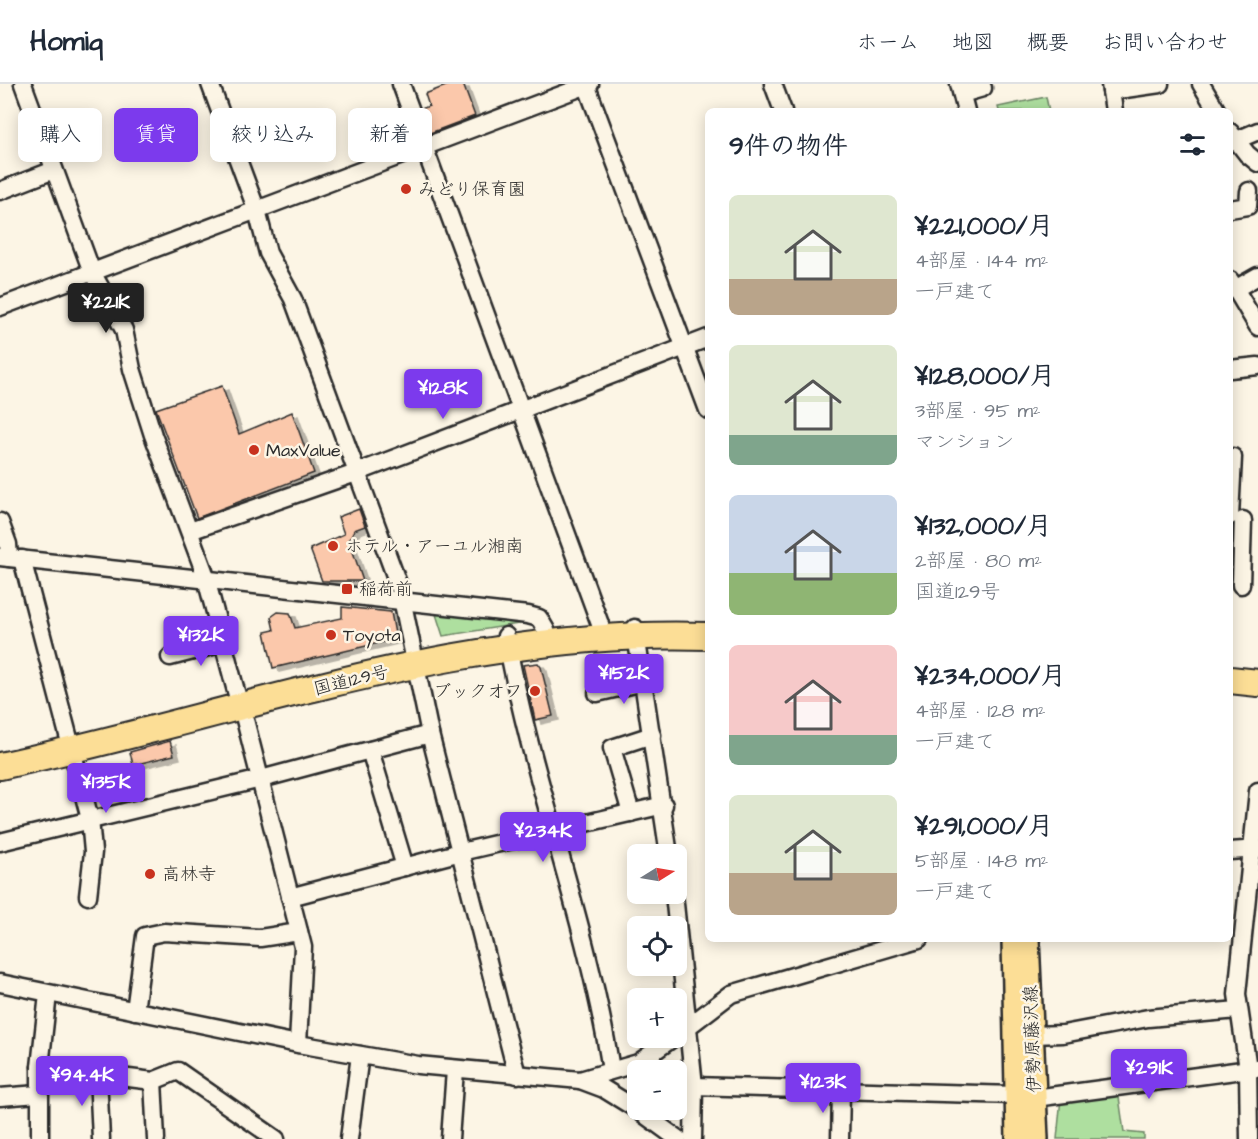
<!DOCTYPE html>
<html lang="ja">
<meta charset="utf-8">
<style>
:root{--surface:#fff;--page:#f2f2f3;--text:#1f2937;--muted:#747a83;--line:#e0e1e3;--accent:#7c3aed}
body{margin:0;font-family:"Architects Daughter","Klee One",sans-serif;background:var(--page);color:var(--text);height:100vh;display:flex;flex-direction:column;font-size:22px;white-space:nowrap}
*{box-sizing:border-box;margin:0}
p{font-size:20px;color:var(--muted)}
.icon{flex:none;width:33px;height:33px;fill:none;stroke:currentColor;stroke-width:2;stroke-linecap:round;stroke-linejoin:round}
.map{position:relative;flex:1;overflow:hidden}
.sheet{position:absolute;left:705px;top:24px;width:528px;height:834px;display:flex;flex-direction:column;background:var(--surface);border-radius:9px;box-shadow:0 3px 15px #0003}
.sheet>*{flex:none}
.banner{position:absolute;left:18px;top:24px;width:570px;height:54px;display:flex;gap:12px}
.needle{width:39px;rotate:79deg}
.buttons{position:absolute;left:627px;top:760px;display:grid;gap:12px}
.buttons a{display:grid;place-items:center;width:60px;height:60px;border-radius:9px;background:var(--surface);box-shadow:0 3px 15px #0003;font-size:30px}
.price{position:absolute;translate:-50% -51px;padding:0 14px;border-radius:6px;background:var(--accent);color:#fff;font-size:20px;line-height:39px;filter:drop-shadow(0 2px 3px #0008)}
.price::after{content:'';position:absolute;left:50%;top:36px;width:18px;height:14px;margin-left:-9px;background:inherit;clip-path:polygon(0 0,100% 0,50% 100%)}
.price.on{background:#222;color:#fff}
ul{padding:0;list-style:none}
li{display:flex;align-items:center;gap:18px;height:150px;padding:0 24px}
li span{display:grid;place-items:center;flex:none;width:168px;height:120px;border-radius:9px;color:#555}
li>.icon{margin-inline-start:auto}
span .icon{width:72px;height:72px;fill:#fffc;stroke-width:1}
li b{font-size:26px}
h2{display:flex;justify-content:space-between;align-items:center;height:72px;padding:0 24px;font-size:26px}
.chip{padding:0 21px;border-radius:9px;background:var(--surface);box-shadow:0 3px 15px #0003;font-size:21px;line-height:54px}
.chip.on{background:var(--accent);color:#fff}
header{display:flex;align-items:center;gap:36px;box-sizing:border-box;height:84px;padding:0 30px;background:var(--surface);border-bottom:2px solid var(--line)}
header strong{font-size:28px}
nav{display:flex;gap:33px;margin-inline-start:auto;font-size:21px}
.map>svg:first-child{display:block}
.green{fill:#aedf9f;stroke:#6c8565;stroke-width:1.5}
.building{fill:#fbc8ab;stroke:#2b2b2b;stroke-width:1.5;filter:url(#shadow)}
.lines{fill:none;stroke-linecap:round;stroke-linejoin:round}
.minor-casing{stroke:#2b2b2b;stroke-width:21}
.major-casing{stroke:#2b2b2b;stroke-width:26}
.highway-casing{stroke:#2b2b2b;stroke-width:30}
.minor{stroke:#fcf5e5;stroke-width:16}
.major{stroke:#fcde96;stroke-width:21}
.highway{stroke:#fcde96;stroke-width:26}
.poi-dot{fill:#c8321e;stroke:#fcf5e5;stroke-width:2}
.labels{text-anchor:middle;stroke-width:5;stroke-linejoin:round;paint-order:stroke}
.poi-label{font-size:18px;fill:#2b2b2b;stroke:#fcf5e5;text-anchor:start}
.street-label{font-size:18px;fill:#2b2b2b;stroke:#fcf5e5}
</style>
<header>
<strong>Homiq</strong>
<nav><a>ホーム</a><a>地図</a><a>概要</a><a>お問い合わせ</a></nav>
</header>
<div class="map">
<svg width="1258" height="1055" viewBox="0 0 1258 1055">
<defs>
<filter id="shadow"><feDropShadow dx="6" dy="4" stdDeviation="0" flood-color="#0004"/></filter>
</defs>
<rect width="100%" height="100%" fill="#fcf5e5"/>
<filter id="ink" filterUnits="userSpaceOnUse"><feTurbulence type="fractalNoise" baseFrequency=".0167" numOctaves="2"/><feDisplacementMap in="SourceGraphic" scale="12" xChannelSelector="R" yChannelSelector="G"/><feConvolveMatrix kernelMatrix="1 2 1 2 8 2 1 2 1" color-interpolation-filters="sRGB"/></filter>
<g filter="url(#ink)">
<g class="green">
<path d="M1046,13l3,14h-50l-1,-4z"/>
<path d="M434,524l91,15 -82,13z"/>
<path d="M1118,1006l6,42 20,2v5h-87l4,-41z"/>
</g>
<g class="building">
<path d="M451,0h12l12,32 -45,17 -9,-24 8,-3 -4,-12z"/>
<path d="M222,302l17,48 53,-22 22,61 -117,45 -41,-109z"/>
<path d="M359,425l6,17 -11,4 -5,10 14,41h-41l-12,-32 34,-15 -6,-17z"/>
<path d="M342,523l49,5 5,27 -123,29 -8,-36 9,-2 -3,-13 7,-5 12,1 5,15 47,-10z"/>
<path d="M607,572l7,5 2,17 -17,4 -6,-22z"/>
<path d="M538,579l3,4 12,49 -18,4 -12,-55z"/>
<path d="M170,657l4,14 -41,10 -3,-13z"/>
</g>
<g class="lines">
<g class="minor-casing">
<g id="minor">
<path d="M23,0l69,188 32,58 8,39 21,66 51,136 33,124"/>
<path d="M210,0l47,127 11,42 25,46 107,290 30,145 87,341"/>
<path d="M401,0l199,540"/>
<path d="M586,0l122,326"/>
<path d="M773,0l10,27"/>
<path d="M959,0l7,27"/>
<path d="M1110,0l4,27"/>
<path d="M1201,0l16,27"/>
<path d="M1111,7l49,-7"/>
<path d="M962,10l21,-6"/>
<path d="M1230,48l17,22 11,9"/>
<path d="M1230,59l28,-12"/>
<path d="M0,107l54,-21"/>
<path d="M1230,125l18,-3 1,-15"/>
<path d="M1230,196l28,47"/>
<path d="M1235,205l23,-13"/>
<path d="M0,223l590,-223"/>
<path d="M1230,285l28,-3"/>
<path d="M1230,432l3,-59"/>
<path d="M0,438l8,22 1,14"/>
<path d="M190,447l166,-58 352,-135"/>
<path d="M0,473l528,58 11,3 7,12"/>
<path d="M22,475l68,260 3,33 -5,44"/>
<path d="M1241,501l2,-65"/>
<path d="M635,544l34,227"/>
<path d="M506,552c26,146 82,287 105,434"/>
<path d="M170,573l54,-14"/>
<path d="M597,609l47,-11"/>
<path d="M242,624l61,239 -5,97"/>
<path d="M370,666l35,117"/>
<path d="M631,729l-19,-65 40,-13"/>
<path d="M0,758l261,-63 169,-45"/>
<path d="M1230,767l28,-2"/>
<path d="M674,810l20,192 -1,53"/>
<path d="M290,813l171,-45 203,-47"/>
<path d="M0,899l298,61 120,21 162,15 24,9 34,21"/>
<path d="M135,927l10,-75 19,-4 96,6 39,-6"/>
<path d="M1032,951l31,-1 85,-16 90,-8"/>
<path d="M676,952l55,-42 188,-55"/>
<path d="M40,983l113,14 25,-10 98,68"/>
<path d="M98,991l3,64"/>
<path d="M580,996l58,-17 35,-25"/>
<path d="M153,997l3,58"/>
<path d="M694,1002l321,9"/>
<path d="M0,1013l38,-3"/>
<path d="M1035,1014l222,-30"/>
<path d="M638,1026l40,29"/>
<path d="M40,1055v-72l8,-73"/>
<path d="M349,1055l11,-84"/>
<path d="M450,1055l5,-69"/>
<path d="M840,1055l1,-49"/>
<path d="M1249,1055l-1,-70 -11,-75 21,-203"/>
</g>
</g>
<g class="major-casing">
<g id="major">
<path d="M1013,855l4,200"/>
<path d="M1028,855l9,200"/>
</g>
</g>
<g class="highway-casing">
<g id="highway">
<path d="M1230,596l28,3"/>
<path d="M0,682c234,-50 466,-139 708,-130"/>
</g>
</g>
<use href="#minor" class="minor"/>
<use href="#major" class="major"/>
<use href="#highway" class="highway"/>
</g>
</g>
<g class="poi-dot">
<circle cx="406" cy="105" r="6"/>
<circle cx="254" cy="366" r="6"/>
<circle cx="333" cy="462" r="6"/>
<rect x="341" y="499" width="12" height="12" rx="3"/>
<circle cx="331" cy="551" r="6"/>
<circle cx="535" cy="607" r="6"/>
<circle cx="150" cy="790" r="6"/>
</g>
<g class="labels">
<g class="poi-label">
<text x="418" y="111">みどり保育園</text>
<text x="266" y="372">MaxValue</text>
<text x="345" y="468">ホテル・アーユル湘南</text>
<text x="359" y="511">稲荷前</text>
<text x="343" y="557">Toyota</text>
<text x="523" y="613" text-anchor="end">ブックオフ</text>
<text x="162" y="796">高林寺</text>
</g>
<g class="street-label">
<text transform="translate(351 596) rotate(-14)" y="6">国道129号</text>
<text transform="translate(1032 955) rotate(-92)" y="6">伊勢原藤沢線</text>
</g>
</g>
</svg>
<div class="buttons">
<a><svg class="needle" viewBox="-14 -14 28 28"><path d="M0-13l5 13h-10z" fill="#e53935"/><path d="M0 13l5-13h-10z" fill="#747a83"/></svg></a>
<a><svg class="icon" aria-label="locate" viewBox="0 0 24 24"><circle cx="12" cy="12" r="6"/><path d="M12 2v4M12 18v4M2 12h4M18 12h4"/></svg></a>
<a>+</a>
<a>−</a>
</div>
<b class="price on" style="left:106px;top:250px">¥221K</b>
<b class="price" style="left:443px;top:336px">¥128K</b>
<b class="price" style="left:201px;top:583px">¥132K</b>
<b class="price" style="left:624px;top:621px">¥152K</b>
<b class="price" style="left:106px;top:730px">¥135K</b>
<b class="price" style="left:543px;top:779px">¥234K</b>
<b class="price" style="left:1149px;top:1016px">¥291K</b>
<b class="price" style="left:82px;top:1023px">¥94.4K</b>
<b class="price" style="left:823px;top:1030px">¥123K</b>
<div class="banner">
<a class="chip">購入</a>
<a class="chip on">賃貸</a>
<a class="chip">絞り込み</a>
<a class="chip">新着</a>
</div>
<section class="sheet">
<h2>9件の物件<svg class="icon" aria-label="filters" viewBox="0 0 24 24"><path d="M4 7h16M4 17h16"/><circle cx="9" cy="7" r="2"/><circle cx="15" cy="17" r="2"/></svg></h2>
<ul>
<li><span style="background:linear-gradient(#dfe7d0 70%,#b9a48a 0)"><svg class="icon" aria-label="home" viewBox="0 0 24 24"><path d="M3 11l9-7 9 7M6 9v11h12V9"/></svg></span><div><b>¥221,000/月</b><p>4部屋 · 144 m²</p><p>一戸建て</p></div></li>
<li><span style="background:linear-gradient(#dfe7d0 75%,#7fa58c 0)"><svg class="icon" aria-label="home" viewBox="0 0 24 24"><path d="M3 11l9-7 9 7M6 9v11h12V9"/></svg></span><div><b>¥128,000/月</b><p>3部屋 · 95 m²</p><p>マンション</p></div></li>
<li><span style="background:linear-gradient(#c9d6e8 65%,#8fb573 0)"><svg class="icon" aria-label="home" viewBox="0 0 24 24"><path d="M3 11l9-7 9 7M6 9v11h12V9"/></svg></span><div><b>¥132,000/月</b><p>2部屋 · 80 m²</p><p>国道129号</p></div></li>
<li><span style="background:linear-gradient(#f6c9c9 75%,#7fa58c 0)"><svg class="icon" aria-label="home" viewBox="0 0 24 24"><path d="M3 11l9-7 9 7M6 9v11h12V9"/></svg></span><div><b>¥234,000/月</b><p>4部屋 · 128 m²</p><p>一戸建て</p></div></li>
<li><span style="background:linear-gradient(#dfe7d0 65%,#b9a48a 0)"><svg class="icon" aria-label="home" viewBox="0 0 24 24"><path d="M3 11l9-7 9 7M6 9v11h12V9"/></svg></span><div><b>¥291,000/月</b><p>5部屋 · 148 m²</p><p>一戸建て</p></div></li>
</ul>
</section>
</div>
